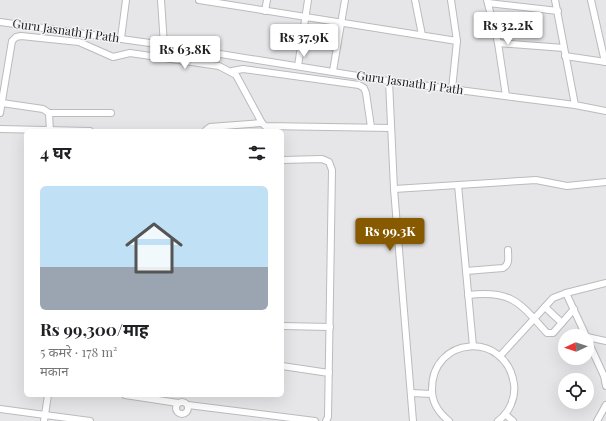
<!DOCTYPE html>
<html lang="hi">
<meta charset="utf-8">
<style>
:root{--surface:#fff;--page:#f2f2f2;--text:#202124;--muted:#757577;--line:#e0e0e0;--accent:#885a00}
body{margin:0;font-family:"Playfair Display","Noto Sans Devanagari",serif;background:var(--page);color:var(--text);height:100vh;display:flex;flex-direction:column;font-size:15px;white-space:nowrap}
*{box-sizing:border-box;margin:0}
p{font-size:13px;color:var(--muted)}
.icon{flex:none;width:22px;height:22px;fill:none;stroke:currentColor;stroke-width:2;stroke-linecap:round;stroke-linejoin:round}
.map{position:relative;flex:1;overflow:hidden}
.side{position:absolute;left:24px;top:129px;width:260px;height:268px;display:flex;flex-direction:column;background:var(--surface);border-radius:6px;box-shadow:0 4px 16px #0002}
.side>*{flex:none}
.needle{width:26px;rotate:266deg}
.controls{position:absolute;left:558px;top:329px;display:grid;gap:8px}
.controls a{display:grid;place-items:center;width:36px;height:36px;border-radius:50%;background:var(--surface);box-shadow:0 4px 16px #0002;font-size:20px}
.price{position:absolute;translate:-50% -34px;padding:0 9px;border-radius:4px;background:#fff;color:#222;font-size:13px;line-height:26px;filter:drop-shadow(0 1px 2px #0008)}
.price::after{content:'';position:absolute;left:50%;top:24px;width:12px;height:9px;margin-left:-6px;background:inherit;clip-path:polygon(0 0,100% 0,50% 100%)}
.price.active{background:var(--accent);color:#fff}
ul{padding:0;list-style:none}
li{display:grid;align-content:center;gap:8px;height:212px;padding:0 16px}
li+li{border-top:1px solid var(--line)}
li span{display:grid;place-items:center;height:124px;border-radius:6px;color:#555}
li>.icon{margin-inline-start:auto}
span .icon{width:72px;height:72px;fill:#fffc;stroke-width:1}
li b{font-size:17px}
h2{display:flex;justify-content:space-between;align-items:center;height:48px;padding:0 16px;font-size:17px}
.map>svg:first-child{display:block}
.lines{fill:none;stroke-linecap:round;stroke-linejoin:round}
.minor-casing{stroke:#bbbbbe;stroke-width:8}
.minor{stroke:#fff;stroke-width:6}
.labels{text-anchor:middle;stroke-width:3;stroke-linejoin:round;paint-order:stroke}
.street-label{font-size:12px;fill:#1c1c1d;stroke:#f3f3f6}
</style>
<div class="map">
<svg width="606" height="421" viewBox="0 0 606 421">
<rect width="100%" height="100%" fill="#e6e6e9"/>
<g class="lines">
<g class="minor-casing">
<g id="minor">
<path d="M161,0l3,45"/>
<path d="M199,0l258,41"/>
<path d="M415,0l7,35"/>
<path d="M451,0l6,41 -5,48"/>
<path d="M487,0l11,43 8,53"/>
<path d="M555,0l20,105"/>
<path d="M591,0l14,62"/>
<path d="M488,3l70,8"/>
<path d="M265,11l2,-11"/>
<path d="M0,22l164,23 225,36 186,24 31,6"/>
<path d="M121,38l5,-38"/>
<path d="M498,43l66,5"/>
<path d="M565,56l41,6"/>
<path d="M298,66l10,-66"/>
<path d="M232,71l11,-2 116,16 5,3 2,5 5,34"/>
<path d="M333,71l12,-71"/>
<path d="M389,81l5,108 19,232"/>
<path d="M2,103l41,6 6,4h62"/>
<path d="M0,113l12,-72 4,-4 5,-1 58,6 34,15 17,-4 89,13 17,9 26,48 3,3 126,2"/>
<path d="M49,113l1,18"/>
<path d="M0,129l90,2"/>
<path d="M205,131l5,-4 52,-4"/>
<path d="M282,160l40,-1 7,3 3,8 -4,247 -2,4"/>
<path d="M458,185l15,161"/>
<path d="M394,189l142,-9 31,6 39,-4"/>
<path d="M466,271l37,-3c7,-4 5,-10 5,-18"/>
<path d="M566,293l20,43"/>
<path d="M468,295c44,-5 51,7 79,38h6l21,-24"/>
<path d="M545,307l17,16"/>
<path d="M282,326l48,1"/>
<path d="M587,337l19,4"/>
<path d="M587,339l17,37 2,10"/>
<path d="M500,356l53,-58 13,-5 40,-10"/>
<path d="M282,366l47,7"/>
<path d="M411,393l21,1"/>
<path d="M125,395l53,8"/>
<circle cx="182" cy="408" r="6"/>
<path d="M188,405l127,16"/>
<path d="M0,409l90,12"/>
<path d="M505,414l8,7"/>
<path d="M44,421l4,-26"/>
<path d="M449,421c-10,-8 -17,-19 -17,-31 -1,-54 74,-60 82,-6 2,14 -5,29 -16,37"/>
<path d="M597,421l9,-16"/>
</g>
</g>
<use href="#minor" class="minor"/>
</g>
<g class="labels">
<g class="street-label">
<text transform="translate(66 31) rotate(8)" y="4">Guru Jasnath Ji Path</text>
<text transform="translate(410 83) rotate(8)" y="4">Guru Jasnath Ji Path</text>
</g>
</g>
</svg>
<div class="controls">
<a><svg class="needle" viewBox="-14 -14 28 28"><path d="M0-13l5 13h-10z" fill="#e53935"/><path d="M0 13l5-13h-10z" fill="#757577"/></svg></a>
<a><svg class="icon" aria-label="locate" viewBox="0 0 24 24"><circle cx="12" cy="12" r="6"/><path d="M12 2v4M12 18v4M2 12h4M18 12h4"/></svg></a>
</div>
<b class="price" style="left:508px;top:46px">Rs 32.2K</b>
<b class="price" style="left:304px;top:58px">Rs 37.9K</b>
<b class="price" style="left:185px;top:70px">Rs 63.8K</b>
<b class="price active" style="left:390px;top:252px">Rs 99.3K</b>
<section class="side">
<h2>4 घर<svg class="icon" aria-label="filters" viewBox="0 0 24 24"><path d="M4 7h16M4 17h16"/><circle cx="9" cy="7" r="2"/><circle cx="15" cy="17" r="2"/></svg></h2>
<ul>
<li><span style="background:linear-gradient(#bfe0f5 65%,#9aa5b1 0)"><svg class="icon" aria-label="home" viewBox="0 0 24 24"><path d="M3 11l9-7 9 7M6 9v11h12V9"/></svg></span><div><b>Rs 99,300/माह</b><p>5 कमरे · 178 m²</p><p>मकान</p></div></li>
</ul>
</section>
</div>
